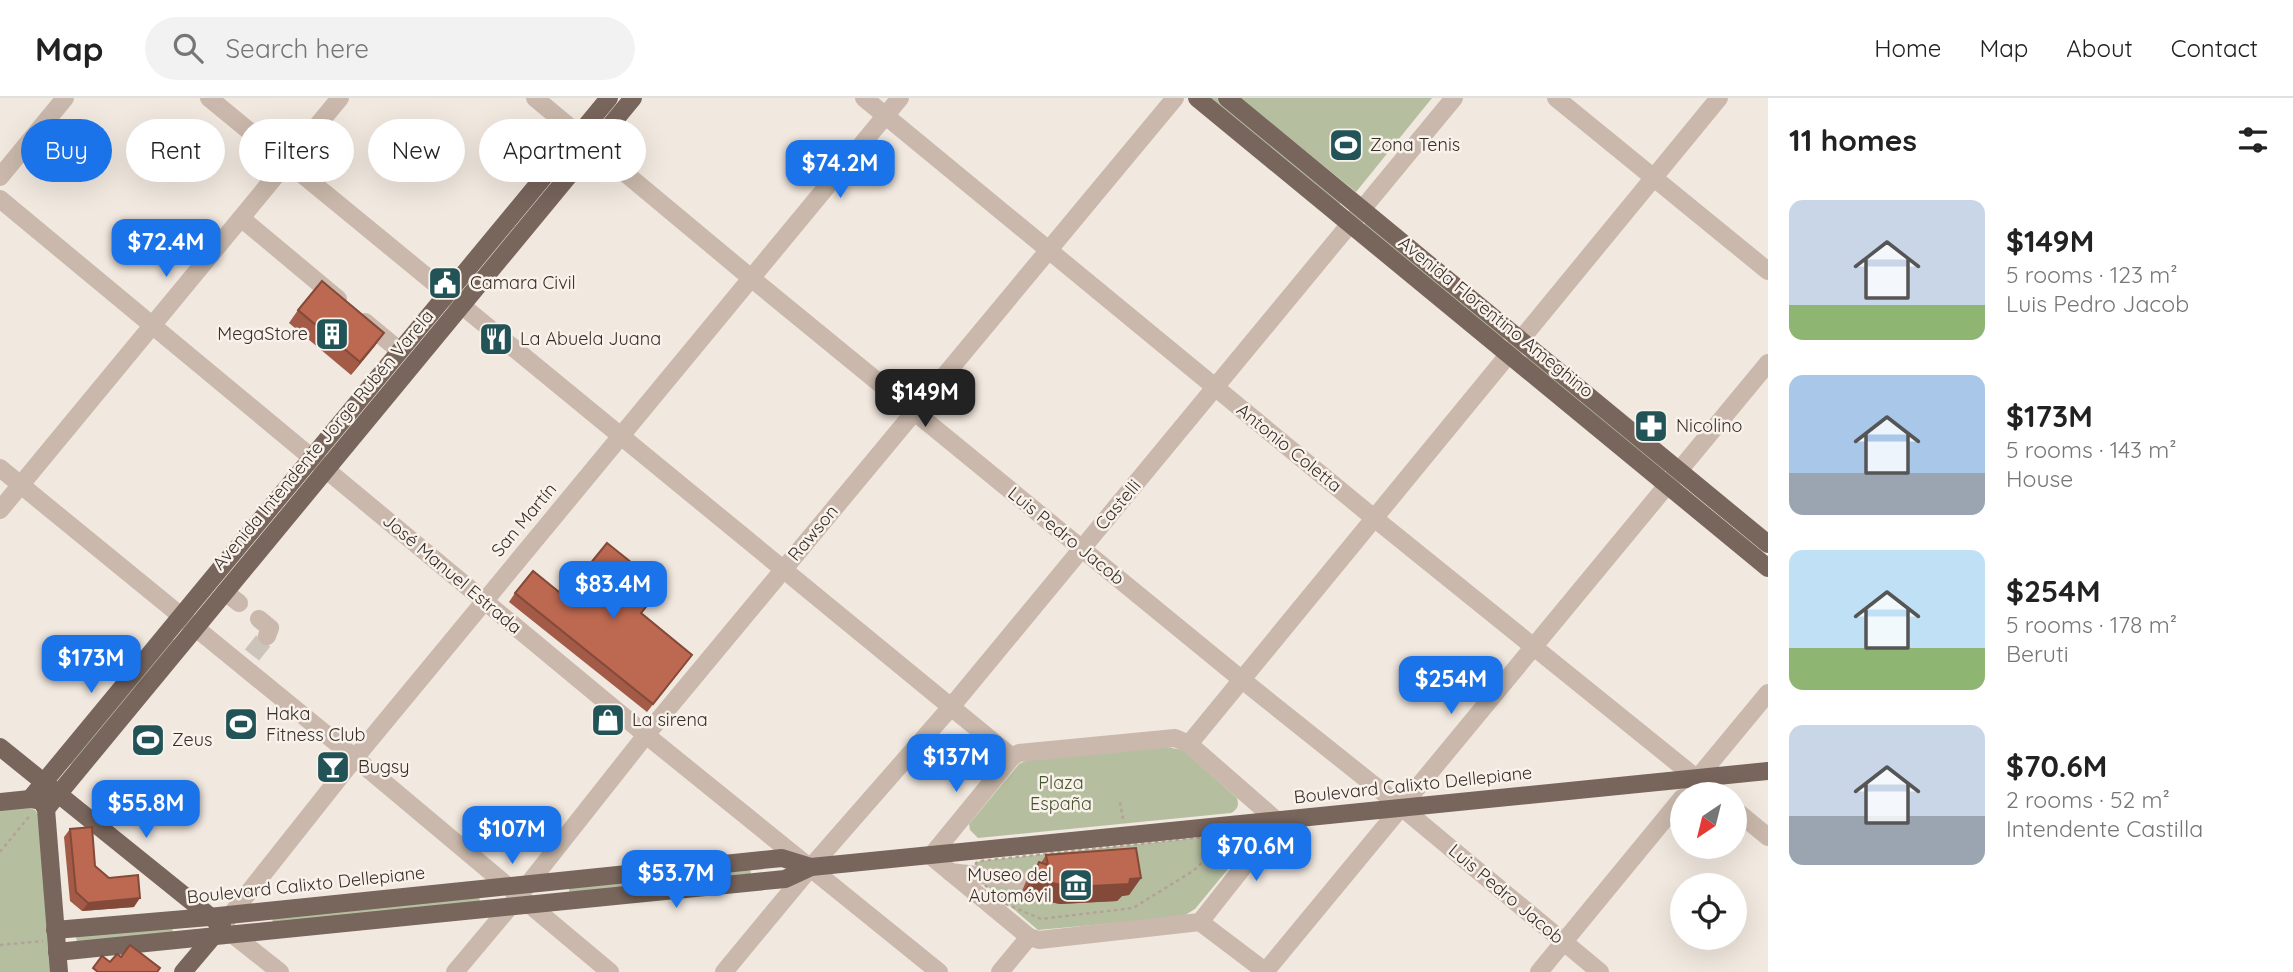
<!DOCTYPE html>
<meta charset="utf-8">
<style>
:root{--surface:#fff;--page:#f2f2f2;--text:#222;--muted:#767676;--line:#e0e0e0;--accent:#1a73e8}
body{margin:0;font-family:Quicksand,sans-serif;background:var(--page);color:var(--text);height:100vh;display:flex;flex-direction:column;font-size:26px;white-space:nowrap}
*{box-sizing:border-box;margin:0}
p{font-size:23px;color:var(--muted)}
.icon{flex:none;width:38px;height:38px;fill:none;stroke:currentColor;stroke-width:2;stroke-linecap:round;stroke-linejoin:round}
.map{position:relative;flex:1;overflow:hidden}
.details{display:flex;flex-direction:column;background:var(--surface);width:525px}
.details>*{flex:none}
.banner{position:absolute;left:21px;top:21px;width:665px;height:63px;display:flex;gap:14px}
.needle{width:46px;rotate:215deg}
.tools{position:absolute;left:1670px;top:684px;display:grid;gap:14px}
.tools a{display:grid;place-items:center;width:77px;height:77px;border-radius:50%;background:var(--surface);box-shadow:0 7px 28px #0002;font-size:35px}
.price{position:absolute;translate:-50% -60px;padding:0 16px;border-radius:14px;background:var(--accent);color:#fff;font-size:23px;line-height:46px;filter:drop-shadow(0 2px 4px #0008)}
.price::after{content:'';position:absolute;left:50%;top:42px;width:21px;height:16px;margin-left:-10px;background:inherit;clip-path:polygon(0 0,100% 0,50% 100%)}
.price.selected{background:#222;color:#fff}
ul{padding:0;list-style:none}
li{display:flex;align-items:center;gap:21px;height:175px;padding:0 21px}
li span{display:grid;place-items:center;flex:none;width:196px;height:140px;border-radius:14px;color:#555}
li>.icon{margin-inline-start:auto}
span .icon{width:84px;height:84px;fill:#fffc;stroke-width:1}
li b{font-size:30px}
h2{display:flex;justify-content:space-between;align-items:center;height:84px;padding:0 21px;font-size:30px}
.chip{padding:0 24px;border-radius:32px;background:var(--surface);box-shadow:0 7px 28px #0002;font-size:24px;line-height:63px}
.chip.selected{background:var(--accent);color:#fff}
header{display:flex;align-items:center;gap:42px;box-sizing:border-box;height:98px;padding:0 35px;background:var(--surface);border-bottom:2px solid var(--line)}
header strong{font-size:33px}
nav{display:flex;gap:38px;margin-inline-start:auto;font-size:24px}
.search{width:490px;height:63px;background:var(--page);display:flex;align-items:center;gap:18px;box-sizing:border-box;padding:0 24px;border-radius:38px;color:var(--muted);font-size:26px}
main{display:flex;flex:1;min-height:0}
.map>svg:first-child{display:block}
.green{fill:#b5bfa0}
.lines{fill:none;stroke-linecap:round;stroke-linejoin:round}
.minor-tunnel{stroke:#ccc3bb;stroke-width:18;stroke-dasharray:18 9;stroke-linecap:butt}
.path{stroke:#b4a296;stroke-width:2.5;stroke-dasharray:3.5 3.5;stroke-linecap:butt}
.minor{stroke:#c9b8ab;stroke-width:18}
.major{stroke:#78655c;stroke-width:18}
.wall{fill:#a35a46}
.shaded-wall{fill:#844a39}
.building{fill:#bd6951;stroke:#844a39;stroke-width:2}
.labels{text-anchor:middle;stroke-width:5;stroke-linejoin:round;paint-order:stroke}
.poi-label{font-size:18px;fill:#372e2a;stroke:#f9f2eb;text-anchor:start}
.street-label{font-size:18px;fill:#372e2a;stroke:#f9f2eb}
.park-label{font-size:18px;fill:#47542f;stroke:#f9f2eb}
</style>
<header>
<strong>Map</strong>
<div class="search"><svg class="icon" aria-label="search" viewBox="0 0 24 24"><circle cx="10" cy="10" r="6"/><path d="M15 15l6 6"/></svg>Search here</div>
<nav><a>Home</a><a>Map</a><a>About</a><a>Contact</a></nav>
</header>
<main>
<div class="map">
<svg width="1768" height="874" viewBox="0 0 1768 874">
<rect width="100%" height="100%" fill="#f1e8df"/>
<g class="green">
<path d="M1206,0h11l123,101v5l-2,1z"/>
<path d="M1240,0h192l-76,94z"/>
<path d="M1366,124l138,113v3l-3,1 -138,-113z"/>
<path d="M1528,257l137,113v3l-3,1 -137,-113z"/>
<path d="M172,542h3l-102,125h-2l-2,-3z"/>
<path d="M1166,649l17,3 54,48c2,7 1,11 -6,15l-253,25 -8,-8 -1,-6 50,-60 9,-4z"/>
<path d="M21,707l14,5 6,9 11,153h-52v-165z"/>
<path d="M1232,736l12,3 3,9 -52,63 -13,8 -144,13 -63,-54 1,-13 4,-2z"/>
<path d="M750,768l1,10 -181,19 -2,-11z"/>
<path d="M479,796l1,10 -207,21 -1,-10z"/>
<path d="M172,827l1,9 -96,10 -1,-9z"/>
</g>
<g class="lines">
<path class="minor-tunnel" d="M252,557l15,-19"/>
<g class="path">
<path d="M1120,704l3,17"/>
<path d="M1232,736l-39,37 -60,37 -92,11 -35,-15 -31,-28 1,-13 4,-2z"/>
<path d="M0,754l31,-38"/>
<path d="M0,847l43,-4"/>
</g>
<g class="minor">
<path d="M209,0l803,659"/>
<path d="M535,0l216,180 490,401 159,127 200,166"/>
<path d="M864,0l510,420 342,276"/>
<path d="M1556,0l212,173"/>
<path d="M0,79l65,-79"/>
<path d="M0,101l646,536 293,237"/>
<path d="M241,120l97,81"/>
<path d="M365,224l35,29"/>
<path d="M0,370l355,290 255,214"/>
<path d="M0,412l340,-412"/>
<path d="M225,494l14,11"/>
<path d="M259,521l11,9 -3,8"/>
<path d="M1175,640l14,6 87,76 -9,17 -67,85 -161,18 -10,-3 -98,-81 81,-99 7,-4z"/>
<path d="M1189,646l530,-646"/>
<path d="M1691,688l77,-93"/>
<path d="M1734,711l34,28"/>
<path d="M950,774l73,8"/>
<path d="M1200,824l66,50"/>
<path d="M280,874l-58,-46 133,-168 545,-660"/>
<path d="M455,874l63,-75 128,-162 529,-637"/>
<path d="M724,874l87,-105 140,-160 503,-609"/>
<path d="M1000,874l29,-35"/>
<path d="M1265,874l503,-609"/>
<path d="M1539,874l143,-174"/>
</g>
<g class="major">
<path d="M1197,0l571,470"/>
<path d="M1227,0l541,446"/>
<path d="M0,649l222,179 -39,46"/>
<path d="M30,701l579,-701"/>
<path d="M0,704l30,-3 11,2 5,8 13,163"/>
<path d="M46,711l587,-711"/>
<path d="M55,832l154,-13 573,-59 29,9"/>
<path d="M57,854l728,-73 26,-12 957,-96"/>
</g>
</g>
<g class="wall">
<path d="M298,212l86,23 -33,42 -62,-52z"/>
<path d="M662,489l-21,27 45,49 -39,49 -138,-110 6,-9 49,3z"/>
<path d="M70,731l25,37 39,41 -52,4 -12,-10 -6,-64z"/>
<path d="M1046,757l95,23 -12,17 -7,1 -5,5 -57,3 -40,-8 7,-17 12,-17 2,1z"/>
</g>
<g class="shaded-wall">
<path d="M384,235l-9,13 -24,29 9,-13z"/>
<path d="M1141,780l-12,17 -7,1 -5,5 -57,3 -40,-8 12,-17z"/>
<path d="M140,800l-6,9 -52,4 6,-8z"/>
</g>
<g class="building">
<path d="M322,183l62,52 -24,29 -62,-52z"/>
<path d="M607,445l55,44 -21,26 51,42 -39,49 -138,-111 18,-22 31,25z"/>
<path d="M92,729l3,39 14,12 29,-3 2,23 -52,5 -12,-11 -6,-63z"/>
<path d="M1136,750l5,30 -11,1 -1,5 -57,3 -40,-8 7,-17 9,3 -2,-10z"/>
<path d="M130,847l30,23 -3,4h-59l-5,-4 9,-12 8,6 7,-8 4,3z"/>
</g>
<defs>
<g id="stadium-square" transform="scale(1.75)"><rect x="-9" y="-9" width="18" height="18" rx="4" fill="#225356" stroke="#f9f2eb"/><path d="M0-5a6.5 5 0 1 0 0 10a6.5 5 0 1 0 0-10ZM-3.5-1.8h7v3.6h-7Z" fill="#fff"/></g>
<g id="civic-square" transform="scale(1.75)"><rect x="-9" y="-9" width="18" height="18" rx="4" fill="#225356" stroke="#f9f2eb"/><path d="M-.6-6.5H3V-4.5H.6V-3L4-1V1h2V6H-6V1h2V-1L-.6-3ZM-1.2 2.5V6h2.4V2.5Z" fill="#fff"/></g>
<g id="building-square" transform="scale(1.75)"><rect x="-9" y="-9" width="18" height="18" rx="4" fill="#225356" stroke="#f9f2eb"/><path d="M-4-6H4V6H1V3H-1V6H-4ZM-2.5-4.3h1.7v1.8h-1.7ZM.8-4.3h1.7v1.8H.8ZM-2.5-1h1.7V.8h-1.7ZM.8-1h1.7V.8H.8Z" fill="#fff"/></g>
<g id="restaurant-square" transform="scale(1.75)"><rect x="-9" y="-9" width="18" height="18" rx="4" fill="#225356" stroke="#f9f2eb"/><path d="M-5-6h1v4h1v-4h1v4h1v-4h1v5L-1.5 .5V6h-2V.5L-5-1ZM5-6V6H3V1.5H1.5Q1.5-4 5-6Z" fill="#fff"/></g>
<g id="pharmacy-square" transform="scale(1.75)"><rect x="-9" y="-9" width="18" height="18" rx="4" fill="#225356" stroke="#f9f2eb"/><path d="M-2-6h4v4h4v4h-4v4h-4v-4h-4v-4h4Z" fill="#fff"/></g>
<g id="shop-square" transform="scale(1.75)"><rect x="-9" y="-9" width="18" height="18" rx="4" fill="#225356" stroke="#f9f2eb"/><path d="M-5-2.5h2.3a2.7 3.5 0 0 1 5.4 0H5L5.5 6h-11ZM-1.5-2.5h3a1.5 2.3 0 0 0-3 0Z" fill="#fff"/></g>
<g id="bar-square" transform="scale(1.75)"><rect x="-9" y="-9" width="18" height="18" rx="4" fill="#225356" stroke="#f9f2eb"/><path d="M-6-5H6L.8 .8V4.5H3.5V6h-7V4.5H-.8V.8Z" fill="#fff"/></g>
<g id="museum-square" transform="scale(1.75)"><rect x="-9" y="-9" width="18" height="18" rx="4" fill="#225356" stroke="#f9f2eb"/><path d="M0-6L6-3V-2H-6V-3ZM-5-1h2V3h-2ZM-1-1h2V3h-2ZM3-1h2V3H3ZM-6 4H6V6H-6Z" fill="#fff"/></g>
</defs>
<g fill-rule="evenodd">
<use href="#stadium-square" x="1346" y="47"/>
<use href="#civic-square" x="445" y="185"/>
<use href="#building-square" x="332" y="236"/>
<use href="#restaurant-square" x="496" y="241"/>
<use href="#pharmacy-square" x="1651" y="328"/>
<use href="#shop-square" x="608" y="622"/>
<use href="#stadium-square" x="241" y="626"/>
<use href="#stadium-square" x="148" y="642"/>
<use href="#bar-square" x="333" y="669"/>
<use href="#museum-square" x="1076" y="787"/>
</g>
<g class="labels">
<g class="poi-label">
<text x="1370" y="53">Zona Tenis</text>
<text x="470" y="191">Camara Civil</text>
<text x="308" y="242" text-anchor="end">MegaStore</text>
<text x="520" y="247">La Abuela Juana</text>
<text x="1676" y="334">Nicolino</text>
<text x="266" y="622">Haka<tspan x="266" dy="21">Fitness Club</tspan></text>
<text x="632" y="628">La sirena</text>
<text x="172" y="648">Zeus</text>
<text x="358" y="675">Bugsy</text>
<text x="1052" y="783" text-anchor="end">Museo del<tspan x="1052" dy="21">Automóvil</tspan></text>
</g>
<g class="street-label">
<text transform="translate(1496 219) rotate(39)" y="6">Avenida Florentino Ameghino</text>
<text transform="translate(323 342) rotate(-50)" y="6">Avenida Intendente Jorge Rubén Varela</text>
<text transform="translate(1289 350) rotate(39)" y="6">Antonio Coletta</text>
<text transform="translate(1118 407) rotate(-50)" y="6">Castelli</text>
<text transform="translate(524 422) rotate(-50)" y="6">San Martín</text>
<text transform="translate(813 435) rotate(-50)" y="6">Rawson</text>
<text transform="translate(1066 438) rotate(39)" y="6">Luis Pedro Jacob</text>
<text transform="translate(452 476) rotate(40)" y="6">José Manuel Estrada</text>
<text transform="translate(1413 687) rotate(-6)" y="6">Boulevard Calixto Dellepiane</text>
<text transform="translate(306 787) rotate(-6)" y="6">Boulevard Calixto Dellepiane</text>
<text transform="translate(1506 796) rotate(40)" y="6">Luis Pedro Jacob</text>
</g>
<g class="park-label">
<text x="1061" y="691">Plaza<tspan x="1061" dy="21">España</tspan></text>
</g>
</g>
</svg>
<div class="tools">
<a><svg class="needle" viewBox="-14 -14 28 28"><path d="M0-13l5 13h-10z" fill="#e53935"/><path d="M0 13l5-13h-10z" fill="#767676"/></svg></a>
<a><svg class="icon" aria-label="locate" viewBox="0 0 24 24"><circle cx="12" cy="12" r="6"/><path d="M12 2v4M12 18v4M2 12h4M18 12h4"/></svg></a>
</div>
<b class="price" style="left:840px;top:102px">$74.2M</b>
<b class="price" style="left:166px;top:181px">$72.4M</b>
<b class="price selected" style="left:925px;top:331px">$149M</b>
<b class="price" style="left:613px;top:523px">$83.4M</b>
<b class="price" style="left:91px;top:597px">$173M</b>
<b class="price" style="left:1451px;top:618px">$254M</b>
<b class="price" style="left:956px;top:696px">$137M</b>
<b class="price" style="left:146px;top:742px">$55.8M</b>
<b class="price" style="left:512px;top:768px">$107M</b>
<b class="price" style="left:1256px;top:785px">$70.6M</b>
<b class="price" style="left:676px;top:812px">$53.7M</b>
<div class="banner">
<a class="chip selected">Buy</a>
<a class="chip">Rent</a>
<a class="chip">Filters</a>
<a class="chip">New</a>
<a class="chip">Apartment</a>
</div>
</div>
<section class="details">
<h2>11 homes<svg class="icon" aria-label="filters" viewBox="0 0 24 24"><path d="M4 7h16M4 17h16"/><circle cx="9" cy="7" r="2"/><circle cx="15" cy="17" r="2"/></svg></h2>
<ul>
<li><span style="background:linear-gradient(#c9d6e8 75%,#8fb573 0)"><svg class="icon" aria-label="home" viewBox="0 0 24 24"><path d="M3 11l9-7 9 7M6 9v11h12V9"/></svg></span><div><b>$149M</b><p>5 rooms · 123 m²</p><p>Luis Pedro Jacob</p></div></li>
<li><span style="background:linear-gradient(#a9c7e8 70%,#9aa5b1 0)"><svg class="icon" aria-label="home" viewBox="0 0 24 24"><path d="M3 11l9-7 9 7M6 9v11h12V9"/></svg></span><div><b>$173M</b><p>5 rooms · 143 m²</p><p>House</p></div></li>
<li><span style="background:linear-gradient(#bfe0f5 70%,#8fb573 0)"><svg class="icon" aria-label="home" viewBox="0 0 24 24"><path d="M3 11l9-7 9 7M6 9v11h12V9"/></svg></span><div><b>$254M</b><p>5 rooms · 178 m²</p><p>Beruti</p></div></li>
<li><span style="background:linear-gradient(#c9d6e8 65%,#9aa5b1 0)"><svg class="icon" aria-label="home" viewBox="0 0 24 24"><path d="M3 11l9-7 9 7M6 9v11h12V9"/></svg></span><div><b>$70.6M</b><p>2 rooms · 52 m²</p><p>Intendente Castilla</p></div></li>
</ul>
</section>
</main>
